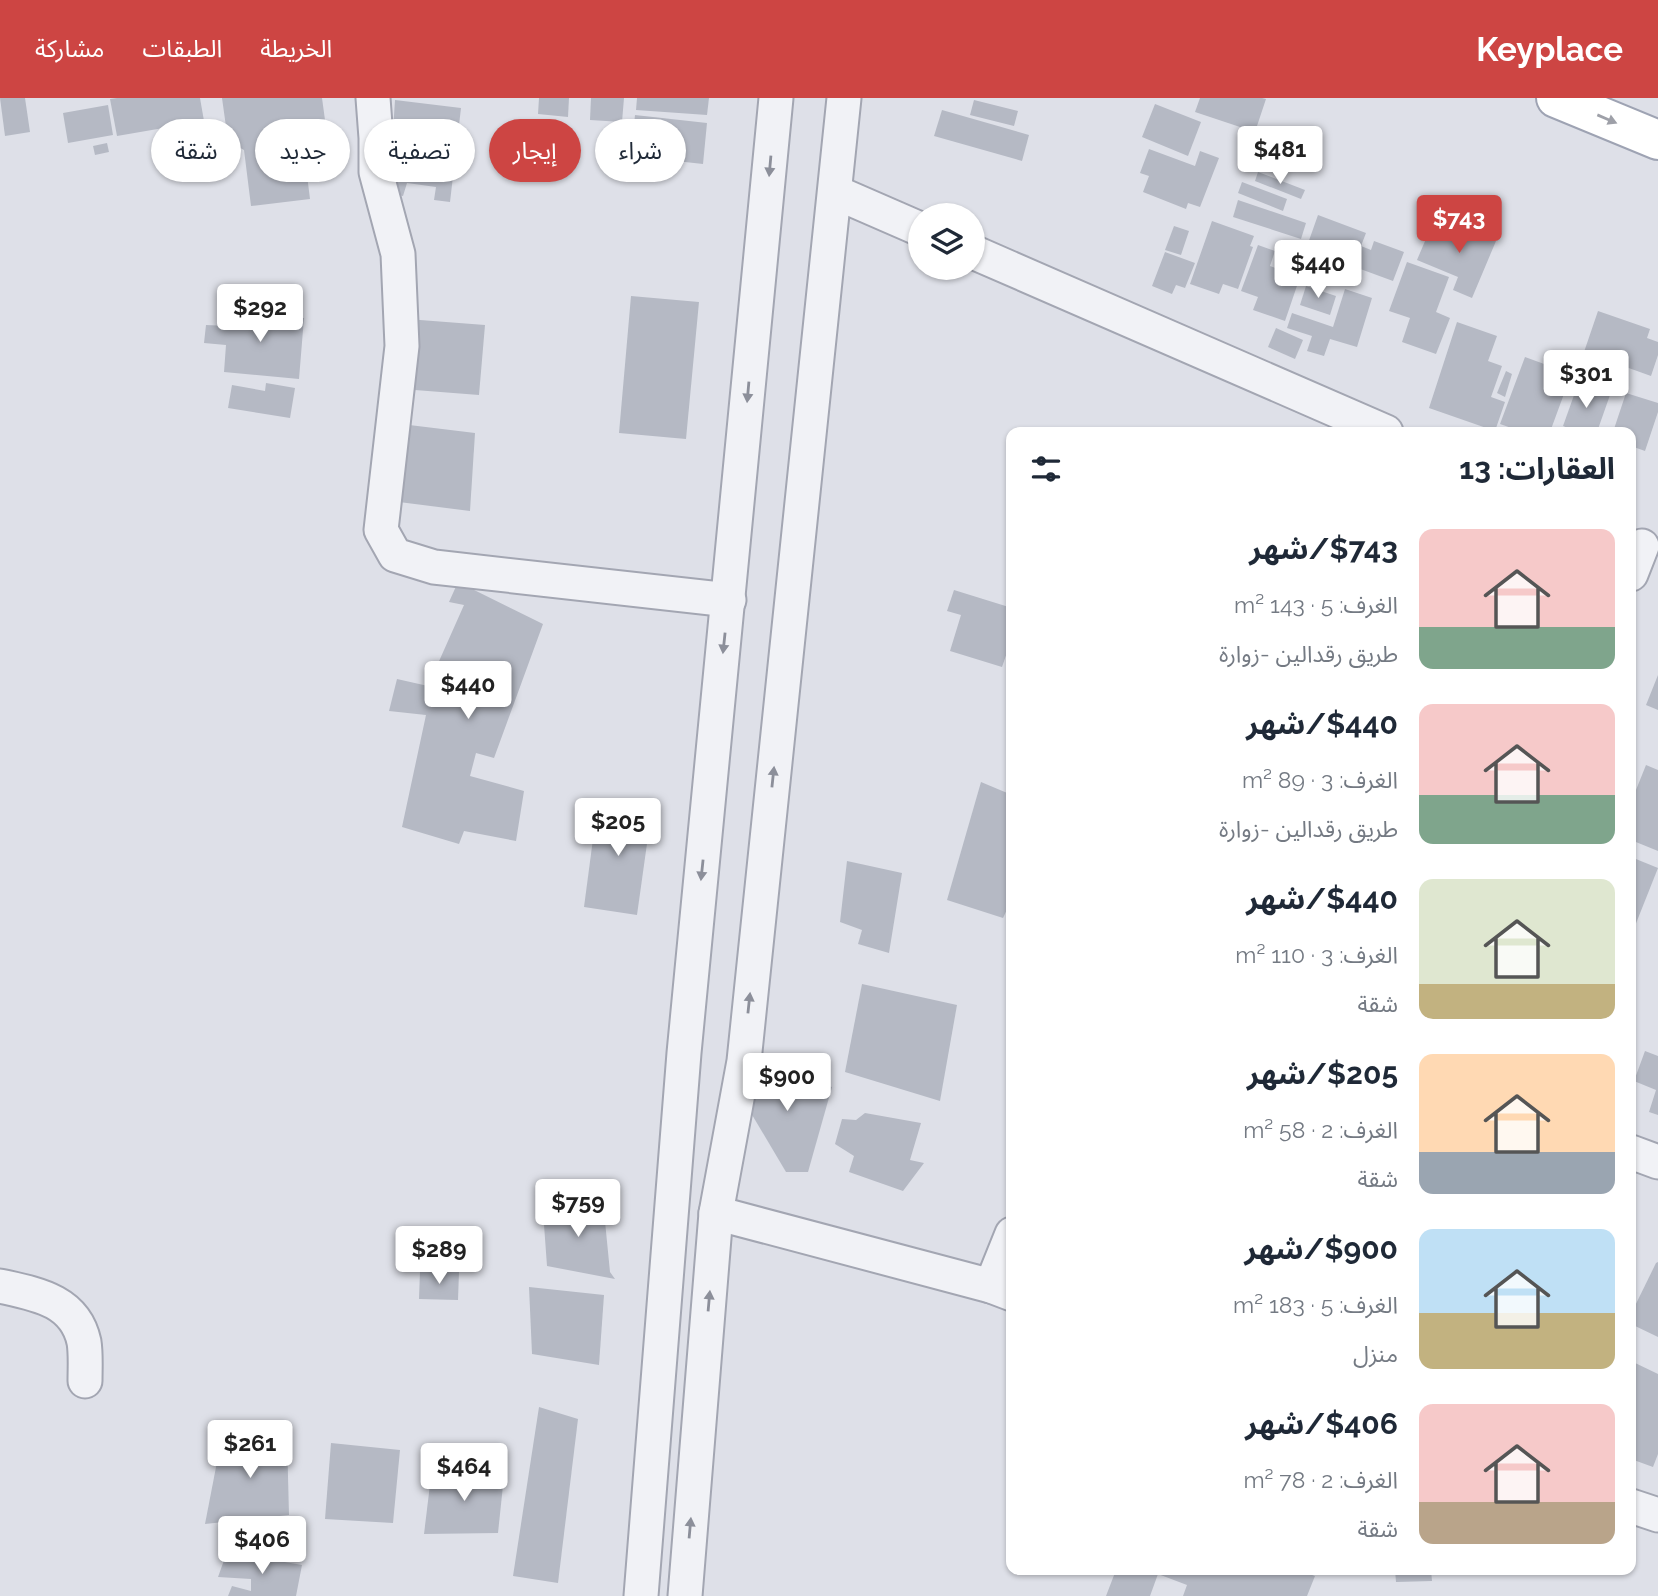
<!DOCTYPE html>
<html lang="ar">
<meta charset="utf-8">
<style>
:root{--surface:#fff;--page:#f2f2f3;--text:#1f2937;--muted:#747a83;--accent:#cd4543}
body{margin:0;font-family:Raleway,"Noto Sans Arabic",sans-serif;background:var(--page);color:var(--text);direction:rtl;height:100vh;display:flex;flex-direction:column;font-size:26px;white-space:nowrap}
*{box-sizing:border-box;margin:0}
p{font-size:23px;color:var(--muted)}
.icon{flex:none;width:38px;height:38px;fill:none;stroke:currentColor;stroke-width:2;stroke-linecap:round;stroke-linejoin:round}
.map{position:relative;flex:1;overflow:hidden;direction:ltr}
.side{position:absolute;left:1006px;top:329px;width:630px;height:1148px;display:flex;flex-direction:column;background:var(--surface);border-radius:14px;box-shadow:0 2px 5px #0004;direction:rtl}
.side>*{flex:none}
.hud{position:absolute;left:21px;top:21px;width:665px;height:63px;direction:rtl;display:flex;gap:14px}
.tools{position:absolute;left:908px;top:105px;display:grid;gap:14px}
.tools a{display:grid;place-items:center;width:77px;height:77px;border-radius:50%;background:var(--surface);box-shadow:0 2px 5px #0004;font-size:35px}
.price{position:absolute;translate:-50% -60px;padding:0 16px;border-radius:7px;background:#fff;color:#222;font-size:23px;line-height:46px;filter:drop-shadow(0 2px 4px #0008)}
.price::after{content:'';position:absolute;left:50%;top:42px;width:21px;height:16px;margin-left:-10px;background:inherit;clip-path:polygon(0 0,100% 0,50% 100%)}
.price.selected{background:var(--accent);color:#fff}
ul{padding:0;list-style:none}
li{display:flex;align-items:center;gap:21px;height:175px;padding:0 21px}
li span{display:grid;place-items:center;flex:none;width:196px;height:140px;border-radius:14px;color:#555}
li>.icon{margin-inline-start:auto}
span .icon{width:84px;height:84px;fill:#fffc;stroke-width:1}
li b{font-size:30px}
h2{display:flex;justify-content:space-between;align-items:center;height:84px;padding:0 21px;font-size:30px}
.tag{padding:0 24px;border-radius:32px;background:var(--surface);box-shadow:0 2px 5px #0004;font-size:24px;line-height:63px}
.tag.selected{background:var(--accent);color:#fff}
header{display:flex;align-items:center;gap:42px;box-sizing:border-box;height:98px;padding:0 35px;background:var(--accent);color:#fff}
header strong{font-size:33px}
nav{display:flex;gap:38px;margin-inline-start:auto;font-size:24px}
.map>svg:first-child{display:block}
.building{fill:#b5b9c4}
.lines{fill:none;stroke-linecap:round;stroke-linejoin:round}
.minor-casing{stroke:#a3a6b2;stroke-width:37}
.primary-casing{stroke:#9ea3b3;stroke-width:42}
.minor{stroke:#f1f2f6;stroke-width:33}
.primary{stroke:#fff;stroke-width:38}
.oneway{fill:#9ea0a8}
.oneway2{fill:#8c8f9a}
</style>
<header>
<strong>Keyplace</strong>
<nav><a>الخريطة</a><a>الطبقات</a><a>مشاركة</a></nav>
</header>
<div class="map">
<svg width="1658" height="1498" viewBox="0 0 1658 1498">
<rect width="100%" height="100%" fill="#dee0e8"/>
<g class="building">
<path d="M0,0h25l5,34 -25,4z"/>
<path d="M117,0h83l4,23 -87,15 -7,-37z"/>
<path d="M222,0h100l9,66 -25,3 4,32 -59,7 -7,-56 -16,-9z"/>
<path d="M539,0h30l-1,19 -30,-3z"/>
<path d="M591,0h33l-2,24 -32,-2z"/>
<path d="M637,0h72l-2,17 -71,-5z"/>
<path d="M1200,0h62l4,1 -11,33 -60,-20z"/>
<path d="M395,2l66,8 -11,94 -16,-2 2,-13 -29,-4 -4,13 -14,-3z"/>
<path d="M974,2l44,11 -4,15 -44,-11z"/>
<path d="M1155,6l46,18 -13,34 -46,-19z"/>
<path d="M108,7l5,30 -45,8 -5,-30z"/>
<path d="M942,12l87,25 -7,26 -88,-25z"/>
<path d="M635,17l72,8 -4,41 -72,-8z"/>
<path d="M107,45l2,9 -14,3 -2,-9z"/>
<path d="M1149,51l46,17 5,-15 19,7 -19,49 -12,-4 -2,6 -43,-17 6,-16 -9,-3z"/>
<path d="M1258,74l47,18 -4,9 -46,-18z"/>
<path d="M1242,84l45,17 -4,12 -45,-18z"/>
<path d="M1238,102l68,23 -5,16 -68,-22z"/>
<path d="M1318,117l48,18 -5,13 10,4 3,-9 30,11 -11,29 -87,-32z"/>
<path d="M1446,122l50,21 -24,57 -19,-8 5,-13 -41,-17 11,-26 10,5z"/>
<path d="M1212,123l42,15 -4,10 3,1 -15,42 -15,-5 -4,10 -29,-10z"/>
<path d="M1174,128l15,5 -8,24 -16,-5z"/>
<path d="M1258,147l17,6 -5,15 30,11 -15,44 -32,-11 5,-13 -17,-6z"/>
<path d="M1165,154l30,11 -10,25 -9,-3 -4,9 -20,-8z"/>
<path d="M1291,155l44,18 -6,15 -44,-18z"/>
<path d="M1407,164l42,15 -13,35 14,6 -14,36 -34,-12 8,-24 -21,-7z"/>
<path d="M1306,188l30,10 -6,19 -30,-10z"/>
<path d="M1345,191l27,9 -15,49 -27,-8 -6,17 -17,-5 5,-15 -25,-8 5,-15 41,14z"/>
<path d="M631,198l68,6 -13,137 -67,-6z"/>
<path d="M231,213l73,7 -5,61 -75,-7 2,-27 -22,-2 2,-18 23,1z"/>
<path d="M1598,213l52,18 -3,9 11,4v13l-7,21 -67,-24z"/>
<path d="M407,221l78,6 -6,70 -77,-6z"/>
<path d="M1457,224l40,14 -9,25 14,5 -11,31 14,5 -10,29 -66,-23z"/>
<path d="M1276,230l27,12 -8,19 -27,-12z"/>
<path d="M1525,259l41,15 2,11 -18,49 -13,-5 -2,5h-12l-23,-8z"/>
<path d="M1506,273l6,3 -7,23 -8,-4z"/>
<path d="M266,285l29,5 -5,30 -62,-10 4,-23 33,6z"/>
<path d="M1578,286l32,11 -13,37h-19l-15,-6z"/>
<path d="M1626,295l32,10v9l-13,39 -14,-5v-14h-18z"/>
<path d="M401,326l74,9 -5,78 -71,-9z"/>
<path d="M458,484l85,42 -49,134 -18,-5 -6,23 54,15 -8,50 -52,-10 -5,13 -57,-17 24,-112 -37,-4 8,-32 31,7 36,-81 -15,-3z"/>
<path d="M954,492l58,18v30l-10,29 -52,-16 11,-36 -14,-4z"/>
<path d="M1658,577v35l-12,-5z"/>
<path d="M1646,667l12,5v81l-27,-11v-52l5,2z"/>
<path d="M981,684l31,13v104l-9,19 -56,-18z"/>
<path d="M598,703l54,7 -15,107 -53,-8z"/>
<path d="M1631,759l27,11 -27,68z"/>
<path d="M847,763l55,12 -13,80 -31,-9 4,-14 -22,-8z"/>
<path d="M862,886l95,21 -17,96 -95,-29z"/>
<path d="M1645,953l13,5v59l-9,-3 7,-22 -22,-9z"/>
<path d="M744,963l88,26 -24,85h-22l-38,-64z"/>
<path d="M865,1015l56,10 -11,37 14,3 -21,28 -54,-19 5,-16 -19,-12 7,-25 14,1z"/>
<path d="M603,1103l7,71 5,7 -68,-13 -4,-55z"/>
<path d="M1658,1164v75l-27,-13v-10l25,-51z"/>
<path d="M420,1173l39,1 -1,28 -39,-1z"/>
<path d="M529,1189l75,8 -5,70 -67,-11z"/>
<path d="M1631,1263l27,13v80l-5,13 -22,-8z"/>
<path d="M539,1309l39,12 -20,164 -45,-7z"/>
<path d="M222,1338l65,1 2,78 -84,9z"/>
<path d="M331,1345l69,7 -7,73 -68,-4z"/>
<path d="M432,1370l72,8 -6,57 -74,1z"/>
<path d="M227,1454l75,13 -6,31h-68l4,-10 19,5v-12l-33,-2z"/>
<path d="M1116,1472h182l17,6 -8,20h-124l4,-11 -29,-11 -8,22h-44z"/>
<path d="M1395,1472h36l1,11 -36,1z"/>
</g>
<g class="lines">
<g class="minor-casing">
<g id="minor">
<path d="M373,0l3,40v34l22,82 4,92 -21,184 14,25 39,12 295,33"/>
<path d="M835,94l85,37"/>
<path d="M973,154l413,180"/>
<path d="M1631,476l11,-28"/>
<path d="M1631,1054l27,10"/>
<path d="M716,1115l275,73 21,8"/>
<path d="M0,1188c36,8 75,14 84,56 2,12 1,26 1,39"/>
<path d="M991,1188l21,-52"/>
<path d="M1631,1408l27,9"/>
<path d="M641,1498l43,-543 92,-955"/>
<path d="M685,1498l31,-383 28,-152 100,-963"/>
</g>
</g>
<g class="primary-casing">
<path id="primary" d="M1556,0l102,42"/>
</g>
<use href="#minor" class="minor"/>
<use href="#primary" class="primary"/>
</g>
<defs><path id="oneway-solid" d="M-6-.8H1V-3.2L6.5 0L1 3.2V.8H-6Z" transform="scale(1.75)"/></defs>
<use class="oneway" href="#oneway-solid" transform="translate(1607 21) rotate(23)"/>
<g class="oneway2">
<use href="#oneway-solid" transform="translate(770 68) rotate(95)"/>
<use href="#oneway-solid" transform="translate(748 294) rotate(95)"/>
<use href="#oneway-solid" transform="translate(724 545) rotate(96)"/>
<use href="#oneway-solid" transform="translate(773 679) rotate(-84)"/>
<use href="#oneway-solid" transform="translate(702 772) rotate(96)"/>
<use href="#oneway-solid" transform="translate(749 905) rotate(-84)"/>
<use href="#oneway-solid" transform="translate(709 1203) rotate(-85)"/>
<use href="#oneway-solid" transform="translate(690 1430) rotate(-85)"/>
</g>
</svg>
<div class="tools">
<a><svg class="icon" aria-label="layers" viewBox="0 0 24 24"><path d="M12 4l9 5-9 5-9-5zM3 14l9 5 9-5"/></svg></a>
</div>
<b class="price" style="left:1280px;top:88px">$481</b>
<b class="price selected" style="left:1459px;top:157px">$743</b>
<b class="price" style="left:1318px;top:202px">$440</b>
<b class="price" style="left:260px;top:246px">$292</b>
<b class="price" style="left:1586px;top:312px">$301</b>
<b class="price" style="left:468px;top:623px">$440</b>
<b class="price" style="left:618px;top:760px">$205</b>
<b class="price" style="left:787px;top:1015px">$900</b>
<b class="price" style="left:578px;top:1141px">$759</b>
<b class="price" style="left:439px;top:1188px">$289</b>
<b class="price" style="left:250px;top:1382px">$261</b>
<b class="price" style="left:464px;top:1405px">$464</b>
<b class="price" style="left:262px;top:1478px">$406</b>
<div class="hud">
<a class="tag">شراء</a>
<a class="tag selected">إيجار</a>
<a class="tag">تصفية</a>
<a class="tag">جديد</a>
<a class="tag">شقة</a>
</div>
<section class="side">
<h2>العقارات: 13<svg class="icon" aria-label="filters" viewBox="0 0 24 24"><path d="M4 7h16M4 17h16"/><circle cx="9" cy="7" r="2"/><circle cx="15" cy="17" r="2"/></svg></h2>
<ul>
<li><span style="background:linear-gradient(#f6c9c9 70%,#7fa58c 0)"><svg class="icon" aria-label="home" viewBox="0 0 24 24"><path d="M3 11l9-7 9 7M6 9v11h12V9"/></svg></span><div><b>$743/شهر</b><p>الغرف: 5 · 143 m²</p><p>طريق رقدالين -زوارة</p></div></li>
<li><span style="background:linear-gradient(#f6c9c9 65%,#7fa58c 0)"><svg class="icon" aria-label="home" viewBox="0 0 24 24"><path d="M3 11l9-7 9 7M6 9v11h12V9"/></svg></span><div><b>$440/شهر</b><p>الغرف: 3 · 89 m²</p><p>طريق رقدالين -زوارة</p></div></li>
<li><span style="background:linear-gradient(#dfe7d0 75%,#c2b280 0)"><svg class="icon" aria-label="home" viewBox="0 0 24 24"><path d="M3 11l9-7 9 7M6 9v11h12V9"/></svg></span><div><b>$440/شهر</b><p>الغرف: 3 · 110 m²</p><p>شقة</p></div></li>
<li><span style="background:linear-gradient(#ffd9b3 70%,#9aa5b1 0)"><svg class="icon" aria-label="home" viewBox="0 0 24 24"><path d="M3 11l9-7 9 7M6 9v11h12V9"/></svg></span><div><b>$205/شهر</b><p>الغرف: 2 · 58 m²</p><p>شقة</p></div></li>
<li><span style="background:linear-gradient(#bfe0f5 60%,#c2b280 0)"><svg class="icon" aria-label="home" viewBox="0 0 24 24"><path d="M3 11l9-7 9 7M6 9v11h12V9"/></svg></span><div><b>$900/شهر</b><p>الغرف: 5 · 183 m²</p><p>منزل</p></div></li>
<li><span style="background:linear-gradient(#f6c9c9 70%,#b9a48a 0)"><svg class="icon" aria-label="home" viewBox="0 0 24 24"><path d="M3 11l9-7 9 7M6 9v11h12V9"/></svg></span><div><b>$406/شهر</b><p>الغرف: 2 · 78 m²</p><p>شقة</p></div></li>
</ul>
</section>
</div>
